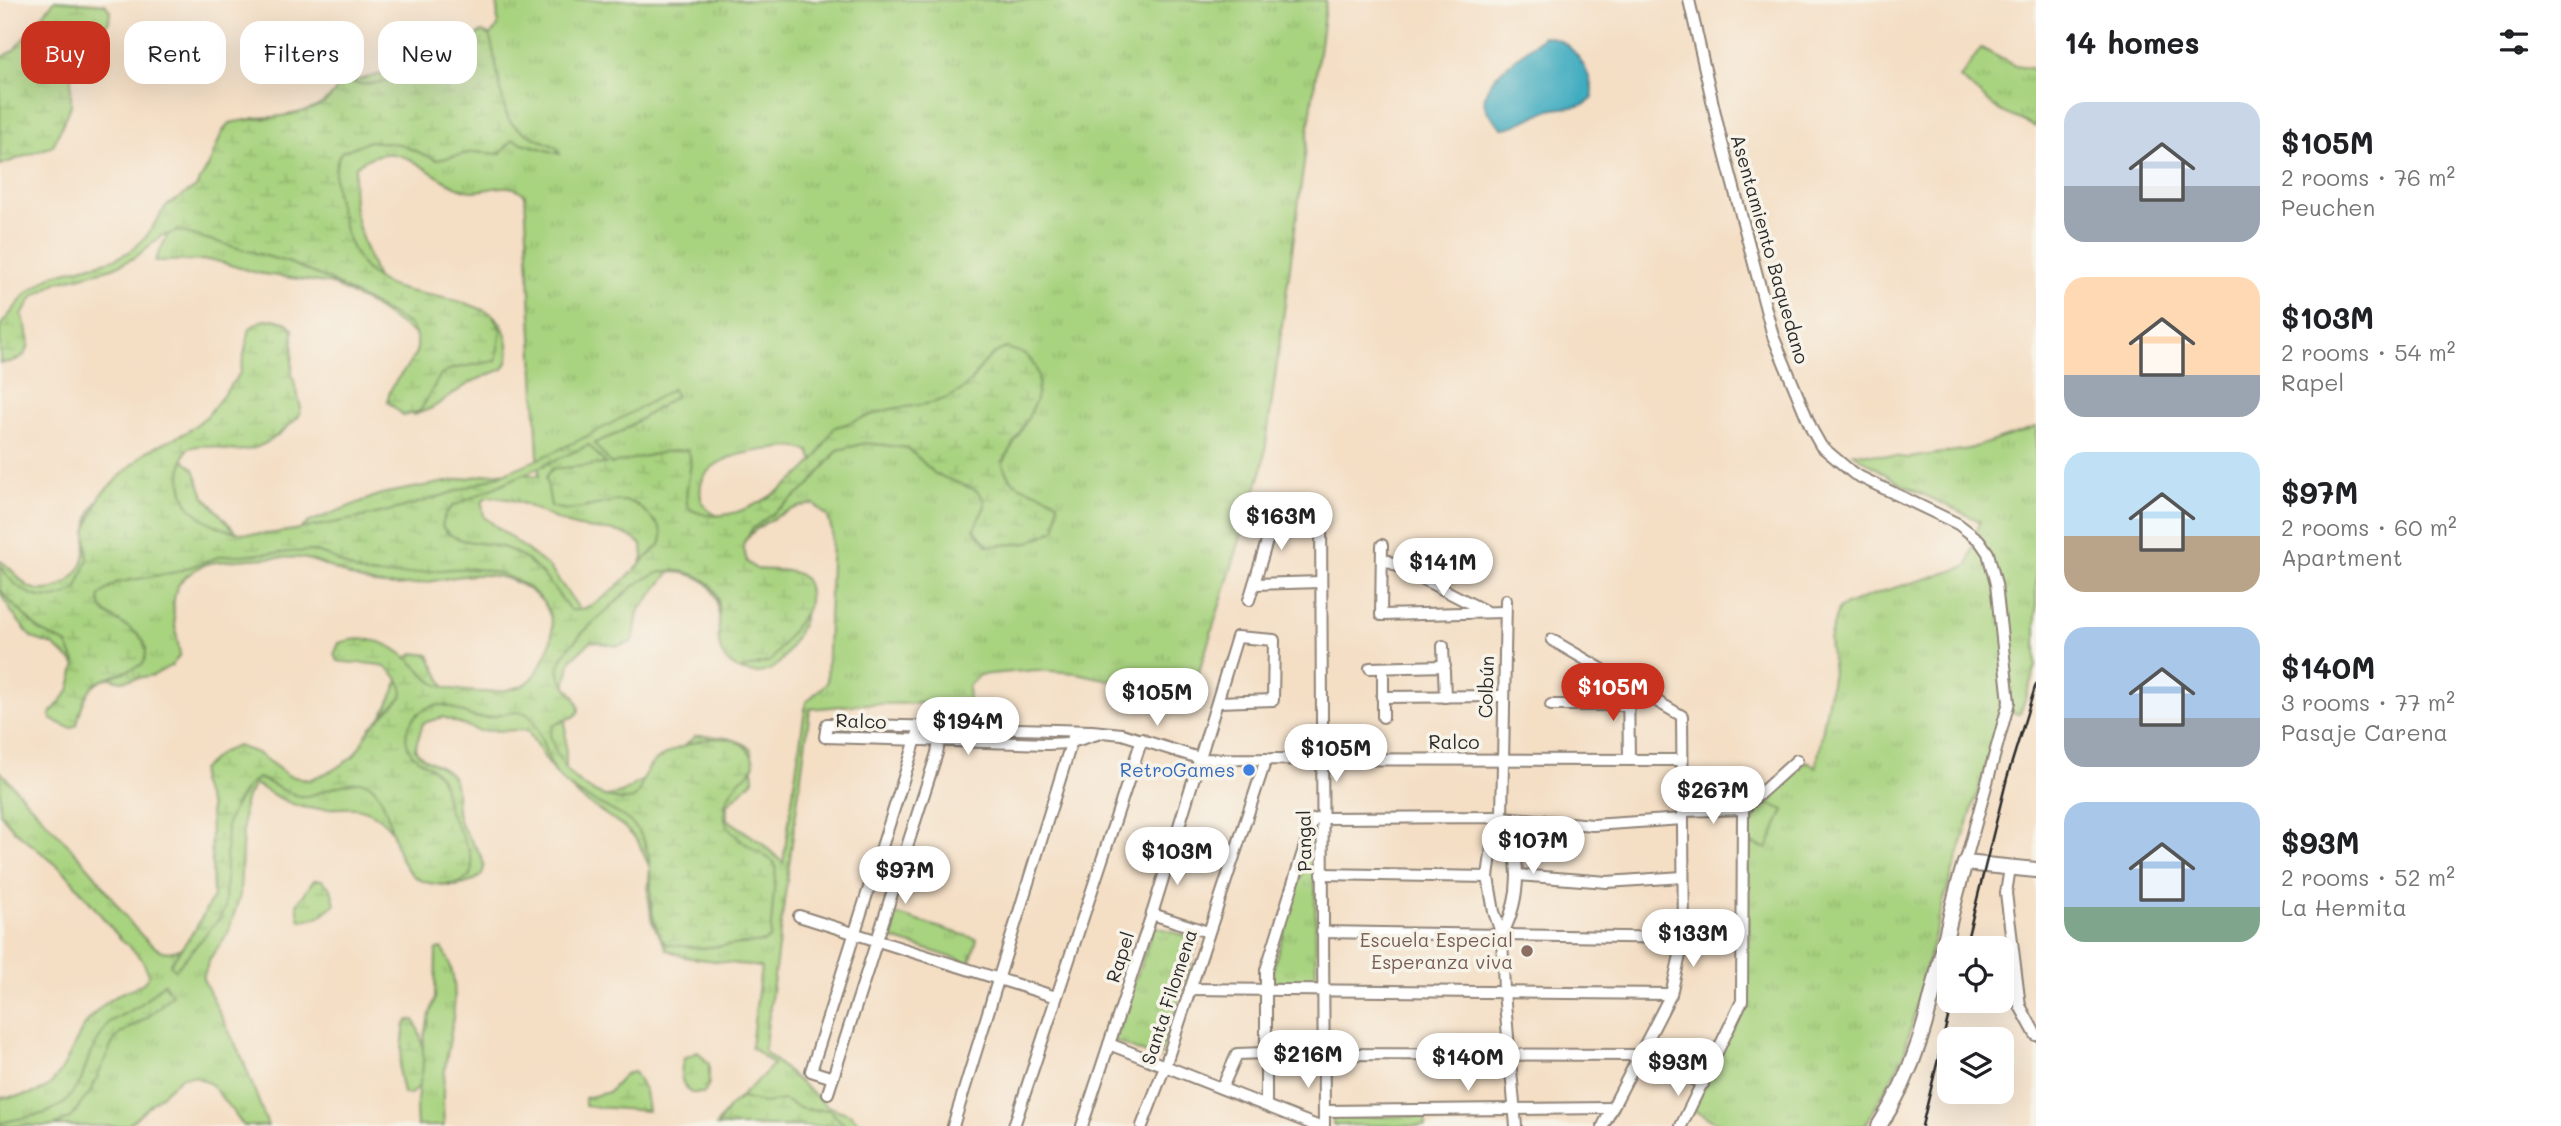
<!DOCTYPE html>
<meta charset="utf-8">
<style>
:root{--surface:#fff;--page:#f6f6f6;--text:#202124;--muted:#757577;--accent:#c8321e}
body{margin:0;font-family:Mali,sans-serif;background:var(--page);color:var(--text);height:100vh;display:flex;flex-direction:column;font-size:26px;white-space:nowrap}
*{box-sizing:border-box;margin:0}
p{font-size:23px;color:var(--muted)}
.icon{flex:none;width:38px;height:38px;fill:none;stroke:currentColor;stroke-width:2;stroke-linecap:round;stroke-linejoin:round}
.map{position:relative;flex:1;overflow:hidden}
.drawer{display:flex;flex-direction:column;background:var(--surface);width:525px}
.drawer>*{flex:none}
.guide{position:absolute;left:21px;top:21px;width:665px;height:63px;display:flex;gap:14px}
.buttons{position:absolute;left:1937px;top:936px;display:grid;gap:14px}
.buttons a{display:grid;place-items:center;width:77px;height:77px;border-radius:14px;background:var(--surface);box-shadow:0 7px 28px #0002;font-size:35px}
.price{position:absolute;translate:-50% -60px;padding:0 16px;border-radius:24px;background:#fff;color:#222;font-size:23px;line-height:46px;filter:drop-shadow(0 2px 4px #0008)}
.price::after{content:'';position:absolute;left:50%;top:42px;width:21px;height:16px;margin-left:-10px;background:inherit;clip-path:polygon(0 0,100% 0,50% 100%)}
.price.on{background:var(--accent);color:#fff}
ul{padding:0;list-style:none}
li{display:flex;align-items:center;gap:21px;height:175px;padding:0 28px}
li span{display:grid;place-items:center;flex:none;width:196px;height:140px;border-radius:21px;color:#555}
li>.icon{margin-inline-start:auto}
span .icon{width:84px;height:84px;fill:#fffc;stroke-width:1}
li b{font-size:30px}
h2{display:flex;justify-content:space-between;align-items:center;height:84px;padding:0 28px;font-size:30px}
.pill{padding:0 24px;border-radius:21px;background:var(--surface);box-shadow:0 7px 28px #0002;font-size:24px;line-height:63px}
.pill.on{background:var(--accent);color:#fff}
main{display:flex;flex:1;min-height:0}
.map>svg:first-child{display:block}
.grass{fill:url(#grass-tufts);stroke:#6a7f55;stroke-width:2;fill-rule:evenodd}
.wetland{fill:url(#wetland-marsh);stroke:#6a7f55;stroke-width:2;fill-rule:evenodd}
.pitch{fill:#a8d37f;stroke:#6a7f55;stroke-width:2}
.water{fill:#41acc0;stroke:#366c76;stroke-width:2}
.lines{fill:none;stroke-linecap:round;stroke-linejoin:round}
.minor-casing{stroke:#908478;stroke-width:14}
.tertiary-casing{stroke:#908478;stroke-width:18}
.minor{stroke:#fff;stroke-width:10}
.tertiary{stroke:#fff;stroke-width:14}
.rail{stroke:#2b2b2b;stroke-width:2.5}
.shop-dot{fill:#3f7fe0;stroke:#f7f3e8;stroke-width:2.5}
.education-dot{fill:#8d6e63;stroke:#f7f3e8;stroke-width:2.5}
.labels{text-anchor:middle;stroke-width:7;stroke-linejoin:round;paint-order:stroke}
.street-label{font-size:19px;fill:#2b2b2b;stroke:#f7f3e8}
.shop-label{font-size:19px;fill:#366cbe;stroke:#f7f3e8;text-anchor:end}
.education-label{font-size:19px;fill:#785e54;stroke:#f7f3e8;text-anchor:end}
</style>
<main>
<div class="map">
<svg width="2036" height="1126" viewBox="0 0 2036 1126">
<defs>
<pattern id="grass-tufts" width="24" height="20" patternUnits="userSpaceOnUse" patternTransform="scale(1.75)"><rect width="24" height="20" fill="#a8d37f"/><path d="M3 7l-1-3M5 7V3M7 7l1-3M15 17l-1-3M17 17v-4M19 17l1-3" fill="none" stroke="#91b56e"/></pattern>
<pattern id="wetland-marsh" width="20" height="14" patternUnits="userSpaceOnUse" patternTransform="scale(1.75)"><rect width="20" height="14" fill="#a8d37f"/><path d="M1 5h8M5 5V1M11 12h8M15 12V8" fill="none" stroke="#91b56e"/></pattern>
</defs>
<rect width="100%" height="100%" fill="#f7f3e8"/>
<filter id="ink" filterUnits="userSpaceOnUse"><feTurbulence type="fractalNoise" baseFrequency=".0143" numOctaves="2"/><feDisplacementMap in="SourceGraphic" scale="14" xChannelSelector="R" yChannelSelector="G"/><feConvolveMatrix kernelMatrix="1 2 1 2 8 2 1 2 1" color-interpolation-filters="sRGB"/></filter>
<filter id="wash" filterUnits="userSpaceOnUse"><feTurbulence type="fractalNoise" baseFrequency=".00686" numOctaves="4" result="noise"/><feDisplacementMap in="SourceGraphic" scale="28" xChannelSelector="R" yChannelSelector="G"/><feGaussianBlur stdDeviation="1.57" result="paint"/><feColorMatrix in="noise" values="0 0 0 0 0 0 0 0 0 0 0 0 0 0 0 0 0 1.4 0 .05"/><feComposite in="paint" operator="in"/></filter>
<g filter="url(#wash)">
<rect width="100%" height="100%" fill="#f4dec4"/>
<g class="grass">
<path d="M497,0h829l-63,466 -72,232 -114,-25 -41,-3 -57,5 -11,11 1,17 -105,1 -54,5 -46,342 63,55 25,9 9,11h-145c14,-25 40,-40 57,-62l-22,-17 10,-80 -76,-10 -18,-7 -15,-28 -4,-28 2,-26 -12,-27 -15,-15 -41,-27 -29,-28 -26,-41 -48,1 -36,-14 -20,6 -8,26c8,14 30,15 38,29 6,12 1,29 6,42 7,22 51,53 2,65 -9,2 -23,1 -31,-5 -21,-17 -31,-50 -55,-65 -22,-14 -44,-3 -67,-7 -20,-3 -37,-15 -54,-24l-10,19 -4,92 -12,38 -19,27 -6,19 39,79 26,68h-24l-33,-42 -17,-8 -13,1 -54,49h-127v-28c15,-2 34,-2 47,-11 23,-19 26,-52 47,-73 6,-7 17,-15 25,-20 12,-7 24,-5 30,-20l-8,-16 -23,-22 -53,-64 -50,-41 -15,-18v-42c29,34 61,65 90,98 19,21 46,70 70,81 19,9 41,-19 54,-30l4,-94 -17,-45 13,-16 79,18 43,-6c29,-35 59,-70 67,-116l11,-8 15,2 18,37h82c18,-32 45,-60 11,-93 -56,-53 -111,0 -173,-17 -22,-6 -42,-20 -65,-24 -14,-2 -82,2 -95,6 -7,2 -18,10 -23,14 -19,17 -7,55 -4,77l-8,10 -18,10 -33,6 -38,-10 -30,-26 -21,-7 -20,-25 -12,-21v-31c12,6 17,18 28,25 9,6 22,5 31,1 42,-22 17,-55 37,-84 8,-11 70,-37 86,-45l12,11 10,27 30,34 27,15 26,-5 22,-18 72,-28 108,-20 21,-2 29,4 -14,-281c-19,-19 -41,2 -62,-6 -40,-13 -62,-56 -107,-23 -10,43 9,80 24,120l115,31c12,10 19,40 8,52l-32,13 -39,26 -18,7 -10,-9 21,-65 -57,-38 -36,-19 -75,-11 -44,-13 -58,1 15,-31 26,-24 36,-81 23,-7 53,-3 39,-32 53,-14 35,-13 31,-3 15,-5 17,-22zM796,447l13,4 5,12 -32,36 -57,19c-10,-2 -23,-10 -24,-20 -8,-46 66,-49 95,-51zM486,497c39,-1 57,21 89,29 28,7 43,-2 67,19l1,13 -6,12 -34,37 -22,4 -32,-44 -65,-50 -2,-14zM814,504l14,13 4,14 -5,152 -21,19 -23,161 -20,-19 -36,-25v-14l27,-26 -3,-30c-14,-13 -37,-13 -55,-13l-50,42 -25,15 -22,5 -21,-9 -12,-18 -1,-84 6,-27 20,-19 26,5 13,-3 4,-5 4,-26 32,-40c13,0 32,4 40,15 19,25 -2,85 46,86 25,0 32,-24 43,-42 8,-15 6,-26 3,-42l-67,-22c2,-7 3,-15 7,-22 11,-19 49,-39 72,-41z"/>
<path d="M1981,48l34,18 21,3v58l-36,-16 -40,-33z"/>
<path d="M2036,427v239l-16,48 -17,-3 -59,189 -41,157 -38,69h-142l-30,-16 51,-106 3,-193 60,-50 9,7 17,-96 -4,-32 9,-31c42,-20 86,-28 130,-43l12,-45 -77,-36 -52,-33 58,6 60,-9z"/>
<path d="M1315,831l1,150 -43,2v-16z"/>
<path d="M892,913l85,26 -7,24 -83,-26z"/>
<path d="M1154,926l45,14 -40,119 -45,-18z"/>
<path d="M442,948c25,39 6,87 2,129 -2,16 -1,32 0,49h-27l-1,-16 9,-79 10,-33 1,-48z"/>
<path d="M1425,1116l1,10 -93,-1v-8z"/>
</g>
<g class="wetland">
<path d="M55,0l50,4 5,7 -1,10 -38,50v34l-18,41 -53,19v-106l14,-9z"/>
<path d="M482,32l7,3c7,19 13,76 20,85 11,13 32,20 47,27l4,7 -48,-14 -12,14 -27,-2 -36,8 -38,-16 -30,-3 -28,11c-11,21 -5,41 0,63 24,102 82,62 152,100l8,16 -5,30 -45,8 -11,7 -20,35 -16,5 -16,-14c0,-30 48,-43 21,-78l-84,-46 -35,-15 -111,-32 -18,5 -25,21 -23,11 -55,14 -25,15 -11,18c10,26 13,46 -22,48v-37l26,-32 27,-19 62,-16 16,-8 15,-14 20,-31 30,-19 13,-22 13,-33 8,-9c29,-7 101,-3 109,-41 1,-10 -5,-18 -4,-27h3l12,28c43,8 97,-28 132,-51z"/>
<path d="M273,319l14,4 6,6 -1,45 9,34 -2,8c-21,21 -44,41 -76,33 -14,-4 -22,-5 -36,0 -9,19 -9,50 9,64 40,32 80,20 126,12 126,-21 241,-70 350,-136l4,7 -57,37 -25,10 17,21 53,-12 24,-2c8,18 -6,37 0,57 36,29 108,-22 130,-52 6,-9 10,-19 17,-28 20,-5 42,-16 63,-19 22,-3 42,-4 62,-17 21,-15 17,-32 46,-43 6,2 17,4 21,8 32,29 -11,79 -24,106 4,31 37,25 55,41l-2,26 -28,14 -40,3 -14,-17 11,-23 -1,-7 -8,-9 -41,-16 -27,-26 -42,-5 -28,7 -30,37 -56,42 -9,15 4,18 9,7c27,3 60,-6 52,39l-37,53 -32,9c-6,-4 -13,-8 -16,-14 -15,-28 19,-75 -44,-85 -24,-3 -45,13 -61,29 -14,14 -65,53 -59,74 4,14 20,21 20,37l-4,5 -21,9 -4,10c9,30 25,52 55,61 10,3 17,6 28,3 10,-9 10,-29 21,-37 20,-15 69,-35 90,-16 5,5 10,10 10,18 -1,8 -9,11 -14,16 -38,43 -1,60 33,81l3,6 -6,71 -6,4 -63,6 -35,-4c-26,-30 -6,-72 -24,-107 -14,-28 -52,-31 -77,-54 -23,-21 -19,-48 -37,-69 -19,-7 -37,9 -57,2 -10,-3 -18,-10 -29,-11 -22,-2 -46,26 -31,47 7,10 21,13 28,24 7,11 6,23 10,35 7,18 47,69 2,73 -68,7 -49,-66 -78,-97 -14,-14 -49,6 -66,9 -17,2 -33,-13 -49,-18 -12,6 -27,33 -31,46l-2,83 -5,11 -45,52 -5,-6 26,-36 17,-31 -3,-90 -10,-25 1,-12 19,-17 17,-7 20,7 32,23 20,4 24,-10 21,-14 17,-29 31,-30c2,-7 0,-10 -3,-16 -13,-24 -37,-15 -61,-20l-4,-6 5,-12c29,-10 55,1 76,22 10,9 15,19 29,22 23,6 57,8 79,-2 10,-4 15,-15 20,-24 18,-32 9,-61 -24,-79 -53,-29 -97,-1 -151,-8 -20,-3 -37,-21 -58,-23l-89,5 -45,16 -60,11 -16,12c-7,31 61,28 43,69 -40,20 -55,7 -66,61l-7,3 -18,-8 -2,-6 19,-23 7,-27 -9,-20 -28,-14 -31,-31 -8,-10v-23c19,28 45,42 76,24l12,-31 -2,-27 15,-38 46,-43 40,-19 20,-16 33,-43 10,-45 11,-7zM589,445l17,19 -54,5 -6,8 5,29c27,12 59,-12 82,-3 8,3 15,12 21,18 8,7 10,14 6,24 -22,19 -60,68 -90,65 -18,-24 -37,-54 -68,-63 -18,-5 -50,-3 -60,-21l3,-12 8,-8z"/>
<path d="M314,880h8l9,9 4,15 -16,13 -19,4 -3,-17z"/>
<path d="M164,983l8,12 -24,22 -27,16 -8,9 -22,49 -21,27 -15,8h-55v-3l46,-10 19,-10 16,-22 9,-27 19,-32 30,-16z"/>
<path d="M409,1020h5c11,20 12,46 4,68l-9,7 -6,-2 -4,-20 6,-49z"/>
<path d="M698,1052l11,12v19l-5,10h-13c-12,-10 -11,-21 -7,-35z"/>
<path d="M634,1072l11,19 3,20 -63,-5v-8l24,-6 16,-18z"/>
<path d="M741,1098l23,5 20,-3 18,9 27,1 17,16h-129l14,-21z"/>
</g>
<path class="pitch" d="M1761,801l23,9 -17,39 -23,-8z"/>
<path class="water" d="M1543,36c29,1 49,36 50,62 -11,12 -28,8 -43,12 -16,4 -33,18 -48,18 -5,-6 -15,-14 -17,-22 -7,-28 43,-53 58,-70z"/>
</g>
<g filter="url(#ink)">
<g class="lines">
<g class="minor-casing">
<g id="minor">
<path d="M1689,0l31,135 53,201 39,94 9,16 33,28 104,50 21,16 9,13 8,31 13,118 -44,161"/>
<path d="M1321,514l3,612"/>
<path d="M1382,545l-1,70 124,-3"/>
<path d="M1382,558l103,53"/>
<path d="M1254,584l67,-2"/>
<path d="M1249,600l30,-98 42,25"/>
<path d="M1552,640l130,76 2,222 -13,56 -68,132"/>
<path d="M1443,646l2,51"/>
<path d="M1370,668l75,-2"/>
<path d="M1628,685l1,75"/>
<path d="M1382,697l121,-1"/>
<path d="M1551,705h78"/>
<path d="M1383,717v-49"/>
<path d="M1104,732l-36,11 -21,1 -222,-7 2,-13 265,7 30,3 80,25 480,1"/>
<path d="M1683,811l60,-2"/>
<path d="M1502,817l-9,22 -5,38 6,35 8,23 2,57 12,134"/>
<path d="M2010,868l-4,25 14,113 16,29"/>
<path d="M1322,874l166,3"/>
<path d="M1518,875l89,7 76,-5"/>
<path d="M1152,914l56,18"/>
<path d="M799,916l257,81"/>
<path d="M1322,932l420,7"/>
<path d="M1502,935c20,-39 20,-80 0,-118l4,-217"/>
<path d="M1190,989l481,5"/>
<path d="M1109,1044l208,82"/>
<path d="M1323,1054l318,1 62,29"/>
<path d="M833,1078l-22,-7 107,-338"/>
<path d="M1222,1088l15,-34 29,-1"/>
<path d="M828,1093l109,-340 4,-20"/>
<path d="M1266,1105v-135l47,-150 8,-2 181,-1 91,8 90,-6"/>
<path d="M1324,1111l288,-3"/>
<path d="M953,1126l120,-389"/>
<path d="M1014,1126l128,-387"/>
<path d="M1082,1126l70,-212 85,-277 37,3 -1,60 -54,2"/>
<path d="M1142,1126l23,-60 101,-307"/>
<path d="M1681,1126l61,-125 1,-192 54,-49"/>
</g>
</g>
<g class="tertiary-casing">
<path id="tertiary" d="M1879,1126c55,-83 57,-171 86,-263l71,7"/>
</g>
<use href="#minor" class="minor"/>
<use href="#tertiary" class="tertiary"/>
<g class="rail">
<path d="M1965,948l42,-170 29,-94"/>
<path d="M1922,1126l30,-125"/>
</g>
</g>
</g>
<circle class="shop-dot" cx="1249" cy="770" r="7"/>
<circle class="education-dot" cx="1527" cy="951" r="7"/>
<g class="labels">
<g class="street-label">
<text transform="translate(1770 249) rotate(74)" y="7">Asentamiento Baquedano</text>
<text transform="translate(1486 687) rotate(-88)" y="7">Colbún</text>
<text transform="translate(861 721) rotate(2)" y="7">Ralco</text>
<text x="1454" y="749">Ralco</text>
<text transform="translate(1304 841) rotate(-91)" y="7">Pangal</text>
<text transform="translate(1120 957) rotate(-72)" y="7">Rapel</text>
<text transform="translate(1169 997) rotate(-72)" y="7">Santa Filomena</text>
</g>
<g class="shop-label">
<text x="1235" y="777">RetroGames</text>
</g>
<g class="education-label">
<text x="1513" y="947">Escuela Especial<tspan x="1513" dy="22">Esperanza viva</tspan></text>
</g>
</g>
</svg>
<div class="buttons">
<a><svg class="icon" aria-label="locate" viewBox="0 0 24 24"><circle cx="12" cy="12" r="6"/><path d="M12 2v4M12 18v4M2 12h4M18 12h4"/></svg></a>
<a><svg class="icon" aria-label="layers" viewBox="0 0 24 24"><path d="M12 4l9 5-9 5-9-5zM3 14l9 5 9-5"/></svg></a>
</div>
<b class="price" style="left:1281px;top:552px">$163M</b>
<b class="price" style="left:1443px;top:598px">$141M</b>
<b class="price on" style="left:1613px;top:723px">$105M</b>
<b class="price" style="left:1157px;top:728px">$105M</b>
<b class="price" style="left:968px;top:757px">$194M</b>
<b class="price" style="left:1336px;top:784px">$105M</b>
<b class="price" style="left:1713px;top:826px">$267M</b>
<b class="price" style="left:1533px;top:876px">$107M</b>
<b class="price" style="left:1177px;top:887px">$103M</b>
<b class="price" style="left:905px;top:906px">$97M</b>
<b class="price" style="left:1693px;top:969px">$133M</b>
<b class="price" style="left:1308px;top:1090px">$216M</b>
<b class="price" style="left:1468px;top:1093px">$140M</b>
<b class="price" style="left:1678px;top:1098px">$93M</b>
<div class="guide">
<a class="pill on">Buy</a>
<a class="pill">Rent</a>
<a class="pill">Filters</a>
<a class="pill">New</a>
</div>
</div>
<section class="drawer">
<h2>14 homes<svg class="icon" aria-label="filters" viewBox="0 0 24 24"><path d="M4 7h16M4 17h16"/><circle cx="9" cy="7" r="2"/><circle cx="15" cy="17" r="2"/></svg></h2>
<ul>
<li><span style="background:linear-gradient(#c9d6e8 60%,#9aa5b1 0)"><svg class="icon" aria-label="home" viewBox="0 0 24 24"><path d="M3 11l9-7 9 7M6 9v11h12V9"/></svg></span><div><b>$105M</b><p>2 rooms · 76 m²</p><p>Peuchen</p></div></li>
<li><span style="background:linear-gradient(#ffd9b3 70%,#9aa5b1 0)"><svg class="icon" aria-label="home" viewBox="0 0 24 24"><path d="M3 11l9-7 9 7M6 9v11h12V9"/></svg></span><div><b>$103M</b><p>2 rooms · 54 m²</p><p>Rapel</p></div></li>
<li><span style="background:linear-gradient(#bfe0f5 60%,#b9a48a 0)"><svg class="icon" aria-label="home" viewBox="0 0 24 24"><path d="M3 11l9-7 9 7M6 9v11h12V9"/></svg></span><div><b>$97M</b><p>2 rooms · 60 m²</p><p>Apartment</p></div></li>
<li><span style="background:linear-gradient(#a9c7e8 65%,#9aa5b1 0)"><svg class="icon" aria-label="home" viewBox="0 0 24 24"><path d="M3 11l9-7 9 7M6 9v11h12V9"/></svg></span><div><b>$140M</b><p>3 rooms · 77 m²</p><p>Pasaje Carena</p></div></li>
<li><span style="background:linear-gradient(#a9c7e8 75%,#7fa58c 0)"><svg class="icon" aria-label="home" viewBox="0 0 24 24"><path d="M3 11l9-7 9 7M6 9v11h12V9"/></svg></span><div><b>$93M</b><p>2 rooms · 52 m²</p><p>La Hermita</p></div></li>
</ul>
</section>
</main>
